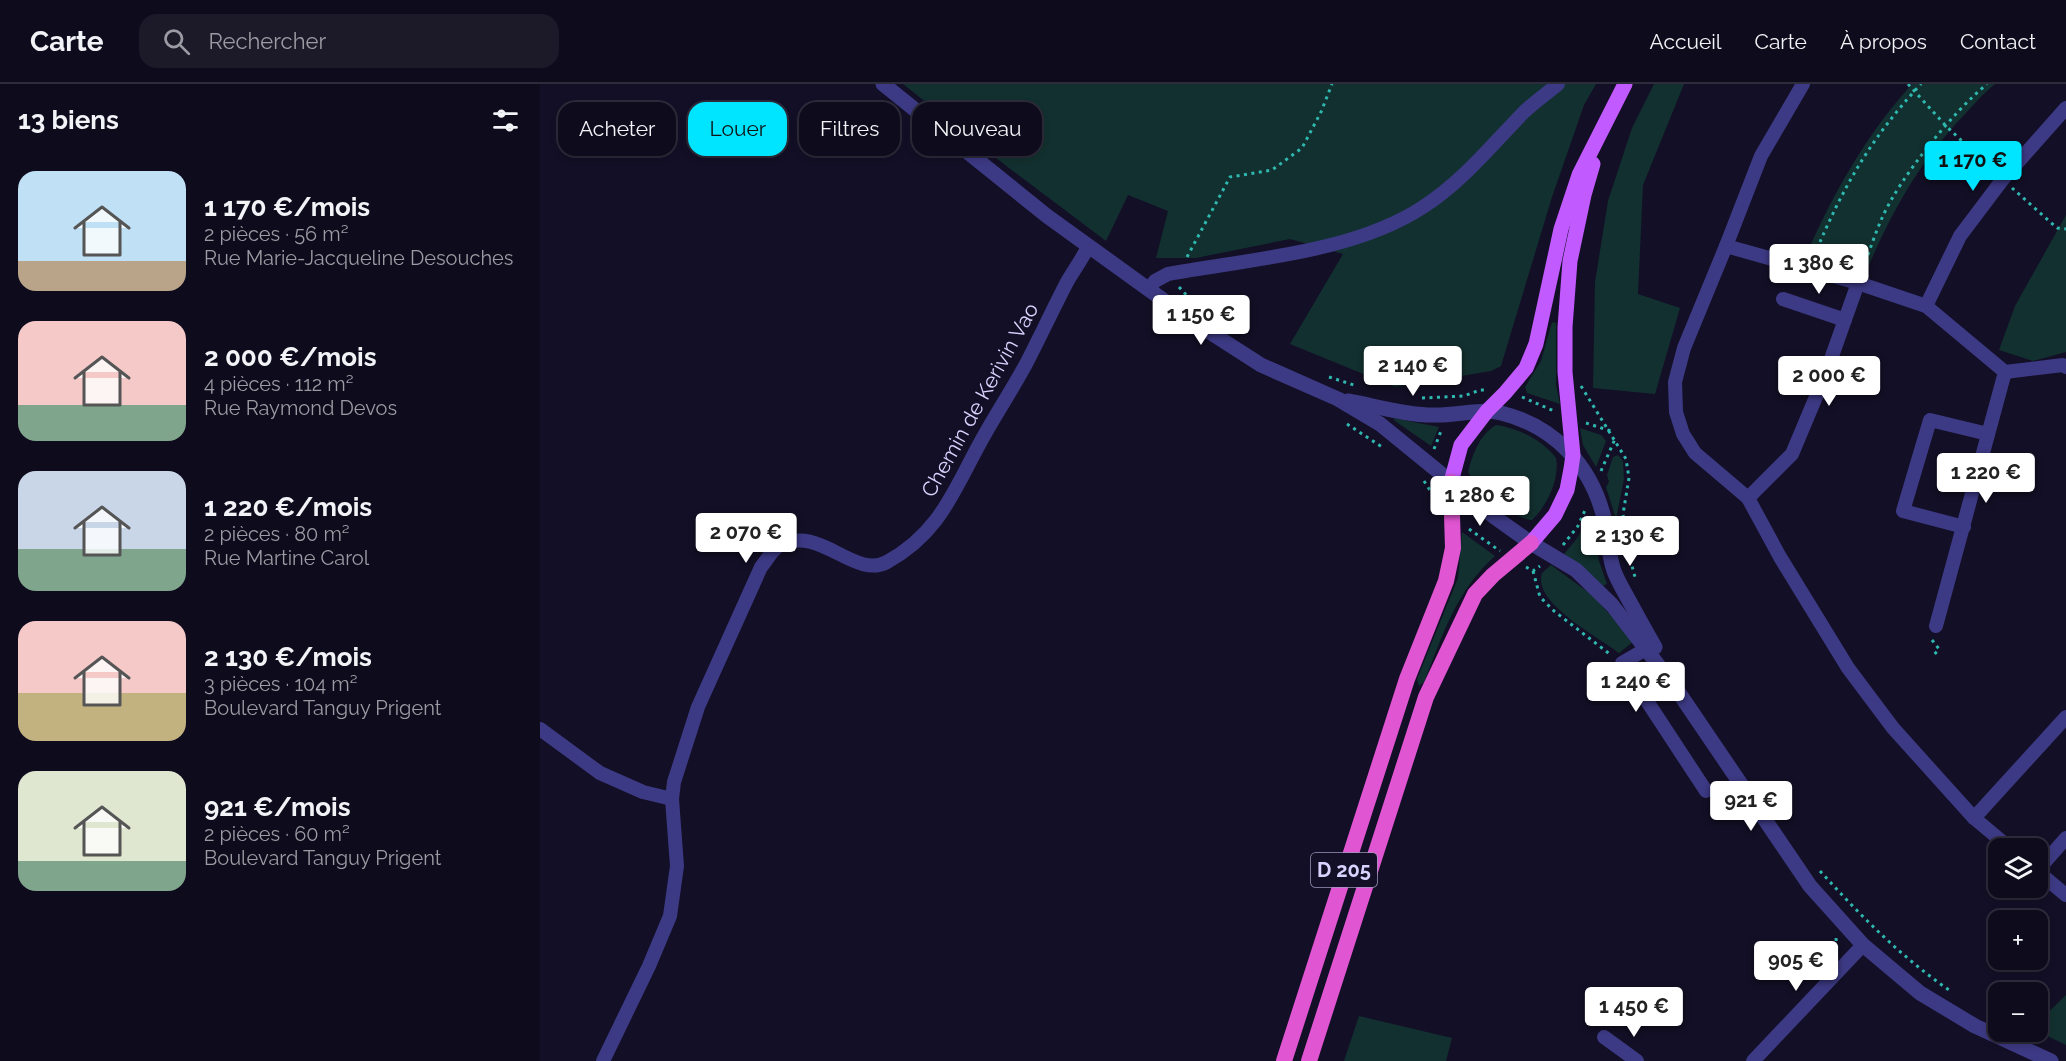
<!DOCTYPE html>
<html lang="fr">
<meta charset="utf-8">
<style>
:root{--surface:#0e0b1c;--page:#1c1929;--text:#f1f3f6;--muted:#9b9ba3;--line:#2e2b3b;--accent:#00e5ff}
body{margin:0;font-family:Raleway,sans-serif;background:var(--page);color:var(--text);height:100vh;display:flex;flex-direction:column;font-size:22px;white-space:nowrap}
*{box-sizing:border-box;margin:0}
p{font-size:20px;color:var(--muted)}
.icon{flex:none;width:33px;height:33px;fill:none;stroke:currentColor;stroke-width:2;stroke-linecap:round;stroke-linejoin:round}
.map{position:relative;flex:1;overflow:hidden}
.side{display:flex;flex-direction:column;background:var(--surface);width:540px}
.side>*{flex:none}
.top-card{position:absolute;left:18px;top:18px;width:570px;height:54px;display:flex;gap:12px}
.controls{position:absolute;left:1448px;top:754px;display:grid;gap:12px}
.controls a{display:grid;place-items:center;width:60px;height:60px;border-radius:12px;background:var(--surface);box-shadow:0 3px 9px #0003,0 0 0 2px var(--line);font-size:30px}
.price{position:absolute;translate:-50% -51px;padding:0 14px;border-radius:6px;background:#fff;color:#222;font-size:20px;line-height:39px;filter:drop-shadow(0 2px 3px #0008)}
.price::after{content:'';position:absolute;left:50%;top:36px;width:18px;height:14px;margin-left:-9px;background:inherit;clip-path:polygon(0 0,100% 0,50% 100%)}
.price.current{background:var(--accent);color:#111}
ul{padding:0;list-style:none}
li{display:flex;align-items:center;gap:18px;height:150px;padding:0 18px}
li span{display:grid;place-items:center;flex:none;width:168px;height:120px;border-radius:18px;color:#555}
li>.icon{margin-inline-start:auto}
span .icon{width:72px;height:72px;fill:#fffc;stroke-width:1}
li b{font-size:26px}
h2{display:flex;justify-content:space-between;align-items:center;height:72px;padding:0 18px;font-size:26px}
.tag{padding:0 21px;border-radius:18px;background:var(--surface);box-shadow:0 3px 9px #0003,0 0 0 2px var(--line);font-size:21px;line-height:54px}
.tag.current{background:var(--accent);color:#111}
header{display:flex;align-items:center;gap:36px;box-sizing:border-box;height:84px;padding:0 30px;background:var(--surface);border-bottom:2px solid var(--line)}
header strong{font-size:28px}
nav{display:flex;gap:33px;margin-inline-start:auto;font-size:21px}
.search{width:420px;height:54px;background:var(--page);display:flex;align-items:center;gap:15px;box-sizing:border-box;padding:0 21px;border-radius:18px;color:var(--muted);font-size:22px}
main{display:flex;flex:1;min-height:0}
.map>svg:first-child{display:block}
.green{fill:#12302f}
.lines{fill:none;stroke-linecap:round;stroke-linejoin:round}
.path{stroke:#2fb8b0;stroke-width:3;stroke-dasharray:3 4.5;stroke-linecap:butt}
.minor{stroke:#3d3a85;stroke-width:14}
.tertiary{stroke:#3d3a85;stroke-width:15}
.primary{stroke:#c25bff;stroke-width:15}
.trunk{stroke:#e055d1;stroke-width:16}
.labels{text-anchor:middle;stroke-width:5;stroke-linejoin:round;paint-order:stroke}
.shield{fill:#130f26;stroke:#9e99be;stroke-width:1.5}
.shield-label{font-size:20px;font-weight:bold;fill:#d9d4ff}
.street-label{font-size:21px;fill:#d9d4ff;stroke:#130f26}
</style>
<header>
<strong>Carte</strong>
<div class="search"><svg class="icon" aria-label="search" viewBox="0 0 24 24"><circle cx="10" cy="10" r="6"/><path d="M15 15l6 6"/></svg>Rechercher</div>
<nav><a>Accueil</a><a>Carte</a><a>À propos</a><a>Contact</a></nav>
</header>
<main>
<section class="side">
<h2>13 biens<svg class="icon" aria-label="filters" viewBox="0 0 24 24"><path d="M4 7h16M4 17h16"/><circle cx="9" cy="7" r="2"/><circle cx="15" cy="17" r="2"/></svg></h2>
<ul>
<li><span style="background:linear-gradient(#bfe0f5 75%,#b9a48a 0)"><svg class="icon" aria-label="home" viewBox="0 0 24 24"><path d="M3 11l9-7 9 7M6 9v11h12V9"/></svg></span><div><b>1 170 €/mois</b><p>2 pièces · 56 m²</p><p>Rue Marie-Jacqueline Desouches</p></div></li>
<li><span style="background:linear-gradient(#f6c9c9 70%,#7fa58c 0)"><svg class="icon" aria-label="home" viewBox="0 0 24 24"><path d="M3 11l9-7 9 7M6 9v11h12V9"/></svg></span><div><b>2 000 €/mois</b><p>4 pièces · 112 m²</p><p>Rue Raymond Devos</p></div></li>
<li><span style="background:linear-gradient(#c9d6e8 65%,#7fa58c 0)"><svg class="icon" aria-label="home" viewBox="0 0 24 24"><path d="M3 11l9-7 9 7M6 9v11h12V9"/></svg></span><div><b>1 220 €/mois</b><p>2 pièces · 80 m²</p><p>Rue Martine Carol</p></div></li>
<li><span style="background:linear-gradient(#f6c9c9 60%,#c2b280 0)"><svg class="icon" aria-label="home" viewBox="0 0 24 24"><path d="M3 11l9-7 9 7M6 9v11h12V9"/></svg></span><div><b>2 130 €/mois</b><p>3 pièces · 104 m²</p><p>Boulevard Tanguy Prigent</p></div></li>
<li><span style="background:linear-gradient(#dfe7d0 75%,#7fa58c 0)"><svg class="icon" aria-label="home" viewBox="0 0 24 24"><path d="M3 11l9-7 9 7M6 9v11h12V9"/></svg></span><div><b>921 €/mois</b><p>2 pièces · 60 m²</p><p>Boulevard Tanguy Prigent</p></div></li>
</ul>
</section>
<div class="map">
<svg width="1526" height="977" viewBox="0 0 1526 977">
<rect width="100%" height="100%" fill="#130f26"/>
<g class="green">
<path d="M363,0h693l-12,21 -32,92 -51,169 -10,5 -96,16 -105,-43 53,-90 -53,-15 -94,19h-40l12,-47 -40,-16 -22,46 -101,-76z"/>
<path d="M1114,0h30l-41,101 -5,109 42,14 -25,86 -62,-6 2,-106 13,-81 24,-73z"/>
<path d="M1372,0h83c-10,8 -20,19 -29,29 -47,49 -74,98 -100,159l-58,-21c27,-61 59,-117 104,-167z"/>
<path d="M1526,131v137l-33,9 -34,-11 16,-44z"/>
<path d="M1012,238l4,1v62l4,19 -33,-11 -2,-6 16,-26z"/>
<path d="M853,334l46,9 -8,19 -36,-25z"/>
<path d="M956,341c22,3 46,15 60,33 4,21 -9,48 -24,62 -16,0 -57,-33 -64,-48 4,-17 12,-38 28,-47z"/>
<path d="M1040,344l21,7 5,6 -10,26 -13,-22z"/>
<path d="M1078,371l5,6 1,18 -8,40 -10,-32 3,-5 -2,-7 6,-18z"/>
<path d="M1047,438l5,2 7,37 8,23 -4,2 -21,-20 -18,-12 11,-13z"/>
<path d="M922,448l33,24c-39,35 -52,78 -71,126l-5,4 -2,-7 41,-101z"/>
<path d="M1011,481l41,30 42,46 -15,12c-20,-16 -87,-50 -77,-80z"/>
<path d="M1526,911v50l-29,-14v-8z"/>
<path d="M819,932l93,22 -6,23h-102z"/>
</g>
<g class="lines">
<g class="path">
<path d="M1368,0l38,42 48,45"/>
<path d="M1472,104l45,40 9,1"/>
<path d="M1274,172c29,-69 56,-117 107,-172"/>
<path d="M647,173l43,-80 42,-7 30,-22 19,-36 11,-28"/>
<path d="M1323,185c6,-17 12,-35 19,-51 18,-41 71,-106 105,-134"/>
<path d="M639,203l12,13"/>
<path d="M789,293l28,9"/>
<path d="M1041,302l45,73 3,19 -6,36 3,30 9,33"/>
<path d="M982,313l32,14"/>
<path d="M882,314l42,-2 16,-6h6"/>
<path d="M1046,339l25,8"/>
<path d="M807,340l35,23"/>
<path d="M894,365l7,-18"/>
<path d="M1061,387l14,-32"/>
<path d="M884,397l11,17"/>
<path d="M929,445l31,22"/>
<path d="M1023,461l15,-19 8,-18"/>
<path d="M986,483l7,4 7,-5"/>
<path d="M993,487l7,26 14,14 57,44"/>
<path d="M1392,556l7,9 -6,7"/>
<path d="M1280,787c40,44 80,85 129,119"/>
<path d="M1296,854l1,14"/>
</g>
<g class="minor">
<path d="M1263,0l-42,72 -35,90 132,37 68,23 79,66 58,-7 3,2"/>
<path d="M1186,162l-42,102 -9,34 1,30 7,22 12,19 53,45 32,59 68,111 45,60 81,90 37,31"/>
<path d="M608,205l7,-8 13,-7c81,-15 185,-21 255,-67 39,-25 68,-61 100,-94 10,-10 23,-19 35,-29"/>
<path d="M1243,215l62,21"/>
<path d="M1386,222l34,-70 43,-57 63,-71"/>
<path d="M1208,414l44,-44 34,-81 32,-90"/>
<path d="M1424,443l-61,-16 27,-91 58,14"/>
<path d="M1396,542l69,-254"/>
<path d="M1106,565l-24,14 84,128"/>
<path d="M0,645l60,44 43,19 29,7"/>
<path d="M1434,734l92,-101"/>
<path d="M1526,754l-29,33 29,24"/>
<path d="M1064,953l33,24"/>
<path d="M63,977l46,-95 21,-50 7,-50 -5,-67 2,-17 24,-75 63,-140c6,-7 11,-17 18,-21 40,-23 75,34 108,16 56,-31 68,-76 98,-128 13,-23 28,-46 41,-70 14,-27 27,-55 41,-82 7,-12 15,-23 21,-35"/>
<path d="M1213,977l110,-116"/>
</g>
<g class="tertiary">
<path d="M343,0l164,132 144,104 70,45 77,34 42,25 113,92 38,27 45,27 36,35 34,44 31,41 133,196 53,59 57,48 55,33 76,35"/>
<path d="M808,317c28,5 57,14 85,14 23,1 46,-7 68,-2 53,13 90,52 103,105 4,17 4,36 10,53 3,8 8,17 12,24 10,18 19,35 29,52"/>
</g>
<g class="primary">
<path d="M911,398l10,-37 26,-34 18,-18 21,-25 10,-24 25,-115 18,-54 46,-91"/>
<path d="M991,459l24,-28 12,-25 4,-21 2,-14 -8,-83v-45l5,-66 14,-66 9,-31"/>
</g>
<g class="trunk">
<path d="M744,977l123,-382 39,-98 7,-33 -2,-66"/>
<path d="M769,977l117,-364 49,-103 18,-19 38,-32"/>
</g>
</g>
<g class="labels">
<rect class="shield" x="771" y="769" width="66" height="34" rx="4.5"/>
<g class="shield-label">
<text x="804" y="793">D 205</text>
</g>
<g class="street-label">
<text transform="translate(440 316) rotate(-61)" y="7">Chemin de Kerivin Vao</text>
</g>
</g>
</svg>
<div class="controls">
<a><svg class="icon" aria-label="layers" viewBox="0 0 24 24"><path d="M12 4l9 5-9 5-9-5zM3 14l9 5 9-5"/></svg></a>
<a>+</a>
<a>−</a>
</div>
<b class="price current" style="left:1433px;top:108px">1 170 €</b>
<b class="price" style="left:1279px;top:211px">1 380 €</b>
<b class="price" style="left:661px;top:262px">1 150 €</b>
<b class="price" style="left:873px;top:313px">2 140 €</b>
<b class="price" style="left:1289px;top:323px">2 000 €</b>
<b class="price" style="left:1446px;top:420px">1 220 €</b>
<b class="price" style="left:940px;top:443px">1 280 €</b>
<b class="price" style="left:206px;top:480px">2 070 €</b>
<b class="price" style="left:1090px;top:483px">2 130 €</b>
<b class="price" style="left:1096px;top:629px">1 240 €</b>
<b class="price" style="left:1211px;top:748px">921 €</b>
<b class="price" style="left:1256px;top:908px">905 €</b>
<b class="price" style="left:1094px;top:954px">1 450 €</b>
<div class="top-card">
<a class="tag">Acheter</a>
<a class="tag current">Louer</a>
<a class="tag">Filtres</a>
<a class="tag">Nouveau</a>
</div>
</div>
</main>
